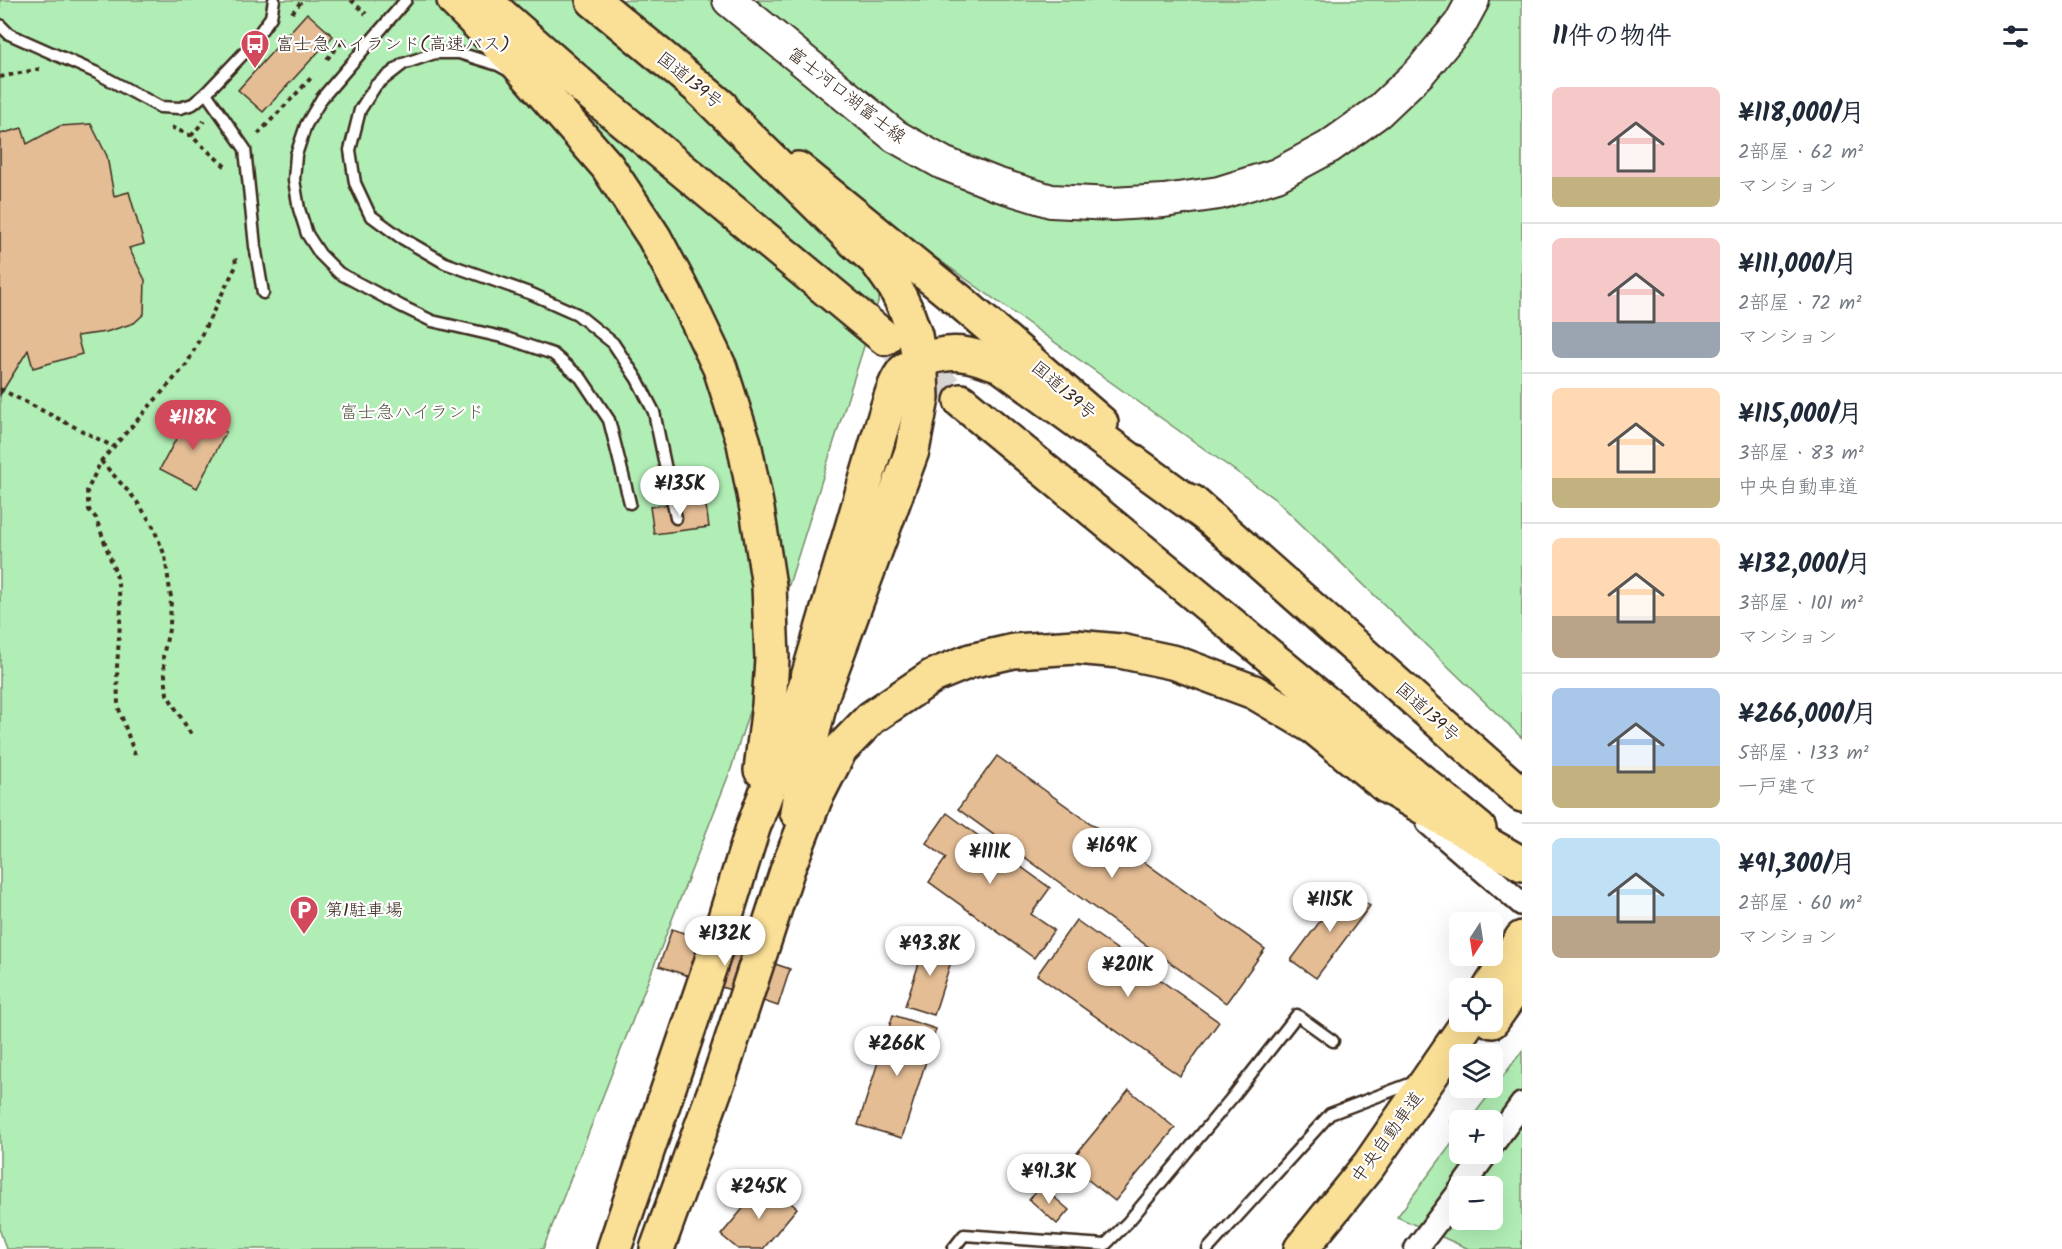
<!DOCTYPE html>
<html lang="ja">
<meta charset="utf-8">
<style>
:root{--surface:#fff;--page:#f6f6f7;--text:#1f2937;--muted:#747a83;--line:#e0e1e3;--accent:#d1495b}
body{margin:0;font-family:Kalam,"Klee One",sans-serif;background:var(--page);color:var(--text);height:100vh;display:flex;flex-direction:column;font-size:22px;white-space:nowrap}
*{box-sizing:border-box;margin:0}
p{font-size:20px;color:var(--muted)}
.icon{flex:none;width:33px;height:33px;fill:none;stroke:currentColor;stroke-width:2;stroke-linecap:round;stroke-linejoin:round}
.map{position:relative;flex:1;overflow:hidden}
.sheet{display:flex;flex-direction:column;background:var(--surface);width:540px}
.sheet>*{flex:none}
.needle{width:39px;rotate:192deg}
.controls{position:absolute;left:1449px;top:912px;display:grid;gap:12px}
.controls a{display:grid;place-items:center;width:54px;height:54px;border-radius:9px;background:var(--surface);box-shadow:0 6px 24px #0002;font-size:30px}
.price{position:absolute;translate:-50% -51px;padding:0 14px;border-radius:21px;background:#fff;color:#222;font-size:20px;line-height:39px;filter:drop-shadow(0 2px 3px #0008)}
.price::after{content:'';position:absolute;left:50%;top:36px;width:18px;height:14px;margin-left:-9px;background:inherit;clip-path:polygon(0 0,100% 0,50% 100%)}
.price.current{background:var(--accent);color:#fff}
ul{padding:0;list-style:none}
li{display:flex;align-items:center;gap:18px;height:150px;padding:0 30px}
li+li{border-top:2px solid var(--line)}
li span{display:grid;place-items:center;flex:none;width:168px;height:120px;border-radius:9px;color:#555}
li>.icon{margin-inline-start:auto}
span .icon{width:72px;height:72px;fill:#fffc;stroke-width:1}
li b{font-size:26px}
h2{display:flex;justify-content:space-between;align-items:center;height:72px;padding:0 30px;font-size:26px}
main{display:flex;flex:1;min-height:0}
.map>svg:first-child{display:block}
.green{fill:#b1eeb5;stroke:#768c6a;stroke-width:1.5;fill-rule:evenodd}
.building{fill:#e4bd95;stroke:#3b2a1e;stroke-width:1.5}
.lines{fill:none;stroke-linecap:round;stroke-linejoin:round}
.trunk-tunnel{stroke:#d8d4d2;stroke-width:33;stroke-dasharray:33 16;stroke-linecap:butt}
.service-casing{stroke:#3b2a1e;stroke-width:15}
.minor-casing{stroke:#3b2a1e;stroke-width:27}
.secondary-casing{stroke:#3b2a1e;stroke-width:36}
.trunk-casing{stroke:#3b2a1e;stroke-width:38}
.motorway-casing{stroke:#3b2a1e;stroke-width:38}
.path{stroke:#3b2a1e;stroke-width:4;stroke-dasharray:4.5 4.5;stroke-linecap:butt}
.service{stroke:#fff;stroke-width:10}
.minor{stroke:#fff;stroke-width:22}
.secondary{stroke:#fff;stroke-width:32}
.trunk{stroke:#fadf96;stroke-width:33}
.motorway{stroke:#fadf96;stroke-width:33}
.labels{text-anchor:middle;stroke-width:4.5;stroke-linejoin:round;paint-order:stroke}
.poi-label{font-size:18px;fill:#3b2a1e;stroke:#fff;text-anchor:start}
.street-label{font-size:18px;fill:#3b2a1e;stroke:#fff}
.park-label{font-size:18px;fill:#585b44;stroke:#fff}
</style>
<main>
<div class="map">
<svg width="1522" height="1249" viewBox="0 0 1522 1249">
<rect width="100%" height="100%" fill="#fff"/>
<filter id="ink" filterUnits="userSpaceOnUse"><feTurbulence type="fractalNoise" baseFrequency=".0167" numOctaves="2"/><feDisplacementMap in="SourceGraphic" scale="12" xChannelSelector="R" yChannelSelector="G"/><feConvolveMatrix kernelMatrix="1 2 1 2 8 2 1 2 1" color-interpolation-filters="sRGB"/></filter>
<g filter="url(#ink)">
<g class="green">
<path d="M0,0h1522v738l-246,-238 -376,-268 -169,537 -188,480h-537l-6,-18z"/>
<path d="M1522,1051v198h-53l-72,-32 62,-83 1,20h32v-34h-22zM1460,1186h32v34h-32z"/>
</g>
<g class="building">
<path d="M307,13l26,23 -70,76 -25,-22z"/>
<path d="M91,124l16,32 7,40 15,-4 15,52 -15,4 16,32 -1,34 -10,9 -28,9 -29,4 5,18 -49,14 -5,-18 -28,45v-261l22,-6 5,16 33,-18z"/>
<path d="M190,413l36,19 -29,56 -37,-19z"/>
<path d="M705,499l4,28 -55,7 -4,-27z"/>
<path d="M997,756l268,193 -39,54 -268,-194z"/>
<path d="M947,813l103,75 -19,26 23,16 -20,28 -105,-76 17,-24 -20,-15z"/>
<path d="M1345,888l25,18 -54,72 -25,-18z"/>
<path d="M1076,920l143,102 -39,54 -143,-101z"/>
<path d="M672,929l118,40 -12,37 -119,-40z"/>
<path d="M927,939l28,10 -21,66 -29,-9z"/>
<path d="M893,1015l43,14 -34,109 -44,-13z"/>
<path d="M1129,1090l46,38 -60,73 -47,-37z"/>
<path d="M765,1182l32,26 -34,41h-25l-17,-14z"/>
<path d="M1041,1186l28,24 -12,14 -28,-25z"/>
</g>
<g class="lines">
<path class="trunk-tunnel" d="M885,338l76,63"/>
<g class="service-casing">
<g id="service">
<path d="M406,0l-84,98 -16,27 -10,30 -2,25 5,29 8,25 13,20 19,19 62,33 31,15 74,17 47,16 28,24 28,42 21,83"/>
<path d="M0,25l9,9 88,39 63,34 20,1 13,-4 13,-11 41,-43 24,-33 3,-17"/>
<path d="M507,70l-9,-5 -39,-12h-24l-32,11 -27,21 -16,25 -10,40 5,33 15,32 30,22 45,26 87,31 45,20 36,29 24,36 17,33 22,106"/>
<path d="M206,93l39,56 10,97 8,47"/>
<path d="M1458,1122l2,1"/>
<path d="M953,1249l11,-14 141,10 23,-23 107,-128 62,-79 36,26"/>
<path d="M1208,1249l122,-135 85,-32"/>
</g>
</g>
<g class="minor-casing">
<g id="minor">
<path d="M1428,823l94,81"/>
<path d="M1492,1145l30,-41"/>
<path d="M1463,1186l23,-32"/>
<path d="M1416,1249l44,-58"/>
</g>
</g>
<g class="secondary-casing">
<path id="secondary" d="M729,0l166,136 48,27 53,21 55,17 61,3 52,-3 55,-8 58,-18 52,-28 49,-35 42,-40 40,-48 13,-24"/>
</g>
<g class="trunk-casing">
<g id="trunk">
<path d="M484,0l107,94 294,244"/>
<path d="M593,0l128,106"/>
<path d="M798,169l163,133 140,121"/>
<path d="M961,401l518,428"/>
<path d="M1192,502l330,293"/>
</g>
</g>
<g class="motorway-casing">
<g id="motorway">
<path d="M454,0l61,61 92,105 47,71 32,60 34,71 24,75 13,66 12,77 3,73 -3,46 -8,65"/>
<path d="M699,88l155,153 22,19 19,27 11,23 9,25 6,38 1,25 -10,53 -91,247 -18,77 -6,37"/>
<path d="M1490,988l32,-50"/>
<path d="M1492,1021l30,-43"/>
<path d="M614,1249l97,-286 42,-135 50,-134 84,-285c4,-12 8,-28 17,-38 4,-4 11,-6 16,-9 29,-15 52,-8 80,3l213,155"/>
<path d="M657,1249l63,-173 68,-208 27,-69 25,-49 31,-32 62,-42 37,-15 44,-10 62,-4 44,4 56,12 78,29 61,36 71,58 136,78"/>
<path d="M1301,1249l68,-84 99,-143"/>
</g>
</g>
<g class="path">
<path d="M351,0l15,14"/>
<path d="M292,13l8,-10 -1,-3"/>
<path d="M327,59l19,-21"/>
<path d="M0,77l40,-8"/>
<path d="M171,127l20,9 35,31"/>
<path d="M258,134l54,-57"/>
<path d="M191,136l13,-15"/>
<path d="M0,389l114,58"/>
<path d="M101,461l34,38 17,25 13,32 6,42 -1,27 -7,31 4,38 25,42"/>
<path d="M135,755l-17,-49 -1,-39 4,-59 -4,-31 -21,-59 -7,-8 -2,-19 14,-30 86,-97 49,-98 -1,-11"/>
</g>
<use href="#service" class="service"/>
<use href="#minor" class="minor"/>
<use href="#secondary" class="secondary"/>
<use href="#trunk" class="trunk"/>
<use href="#motorway" class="motorway"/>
</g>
</g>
<defs>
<g id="bus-pin" transform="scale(1.5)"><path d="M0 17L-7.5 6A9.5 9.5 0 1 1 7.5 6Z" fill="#d1495b" stroke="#fff"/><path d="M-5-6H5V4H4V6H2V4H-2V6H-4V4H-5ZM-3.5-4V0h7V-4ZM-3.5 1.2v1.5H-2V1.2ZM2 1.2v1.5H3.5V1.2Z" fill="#fff"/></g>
<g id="parking-pin" transform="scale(1.5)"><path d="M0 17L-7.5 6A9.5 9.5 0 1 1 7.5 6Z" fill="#d1495b" stroke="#fff"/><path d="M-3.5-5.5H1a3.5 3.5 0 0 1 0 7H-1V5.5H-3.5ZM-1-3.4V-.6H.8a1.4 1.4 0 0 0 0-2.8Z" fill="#fff"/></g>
</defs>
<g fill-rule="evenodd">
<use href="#bus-pin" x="255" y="44"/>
<use href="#parking-pin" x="304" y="910"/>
</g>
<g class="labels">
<g class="poi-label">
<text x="276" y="50">富士急ハイランド(高速バス)</text>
<text x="325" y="916">第1駐車場</text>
</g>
<g class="street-label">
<text transform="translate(690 80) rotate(39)" y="6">国道139号</text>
<text transform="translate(847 95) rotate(38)" y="6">富士河口湖富士線</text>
<text transform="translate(1064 390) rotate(41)" y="6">国道139号</text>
<text transform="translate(1428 712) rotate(42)" y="6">国道139号</text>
<text transform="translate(1387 1137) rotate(-54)" y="6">中央自動車道</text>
</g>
<g class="park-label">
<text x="412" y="418">富士急ハイランド</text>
</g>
</g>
</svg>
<div class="controls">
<a><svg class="needle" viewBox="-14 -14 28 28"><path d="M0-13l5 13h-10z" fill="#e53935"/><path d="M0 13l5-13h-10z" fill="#747a83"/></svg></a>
<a><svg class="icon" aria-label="locate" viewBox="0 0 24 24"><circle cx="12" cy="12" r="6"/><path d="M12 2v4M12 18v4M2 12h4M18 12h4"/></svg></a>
<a><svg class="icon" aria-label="layers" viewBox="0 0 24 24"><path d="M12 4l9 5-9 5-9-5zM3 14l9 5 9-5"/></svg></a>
<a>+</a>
<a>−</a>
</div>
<b class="price current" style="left:193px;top:451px">¥118K</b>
<b class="price" style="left:680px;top:517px">¥135K</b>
<b class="price" style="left:1112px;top:879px">¥169K</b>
<b class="price" style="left:990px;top:885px">¥111K</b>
<b class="price" style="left:1330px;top:933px">¥115K</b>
<b class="price" style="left:725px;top:967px">¥132K</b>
<b class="price" style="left:930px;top:977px">¥93.8K</b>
<b class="price" style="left:1128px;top:998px">¥201K</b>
<b class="price" style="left:897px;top:1077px">¥266K</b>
<b class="price" style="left:1049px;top:1205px">¥91.3K</b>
<b class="price" style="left:759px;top:1220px">¥245K</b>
</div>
<section class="sheet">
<h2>11件の物件<svg class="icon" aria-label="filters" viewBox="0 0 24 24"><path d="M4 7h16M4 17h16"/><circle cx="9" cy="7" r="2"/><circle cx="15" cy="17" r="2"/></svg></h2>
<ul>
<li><span style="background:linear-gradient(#f6c9c9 75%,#c2b280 0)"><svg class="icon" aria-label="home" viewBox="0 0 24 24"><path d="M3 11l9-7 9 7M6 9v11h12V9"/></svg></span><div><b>¥118,000/月</b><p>2部屋 · 62 m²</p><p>マンション</p></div></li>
<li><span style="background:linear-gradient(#f6c9c9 70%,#9aa5b1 0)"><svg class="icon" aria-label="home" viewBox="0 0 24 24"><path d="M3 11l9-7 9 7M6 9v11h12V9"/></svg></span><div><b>¥111,000/月</b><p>2部屋 · 72 m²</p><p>マンション</p></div></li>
<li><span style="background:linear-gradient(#ffd9b3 75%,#c2b280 0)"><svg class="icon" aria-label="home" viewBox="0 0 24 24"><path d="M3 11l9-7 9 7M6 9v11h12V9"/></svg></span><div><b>¥115,000/月</b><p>3部屋 · 83 m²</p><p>中央自動車道</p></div></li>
<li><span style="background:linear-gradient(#ffd9b3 65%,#b9a48a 0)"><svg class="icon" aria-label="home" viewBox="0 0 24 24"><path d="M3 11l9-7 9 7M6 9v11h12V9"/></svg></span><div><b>¥132,000/月</b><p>3部屋 · 101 m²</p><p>マンション</p></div></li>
<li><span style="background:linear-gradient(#a9c7e8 65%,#c2b280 0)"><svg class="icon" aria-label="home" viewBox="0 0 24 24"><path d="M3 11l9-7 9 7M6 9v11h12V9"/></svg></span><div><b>¥266,000/月</b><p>5部屋 · 133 m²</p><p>一戸建て</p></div></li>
<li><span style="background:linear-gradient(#bfe0f5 65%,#b9a48a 0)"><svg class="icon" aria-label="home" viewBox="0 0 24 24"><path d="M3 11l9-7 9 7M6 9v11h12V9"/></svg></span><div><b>¥91,300/月</b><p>2部屋 · 60 m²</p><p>マンション</p></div></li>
</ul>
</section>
</main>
